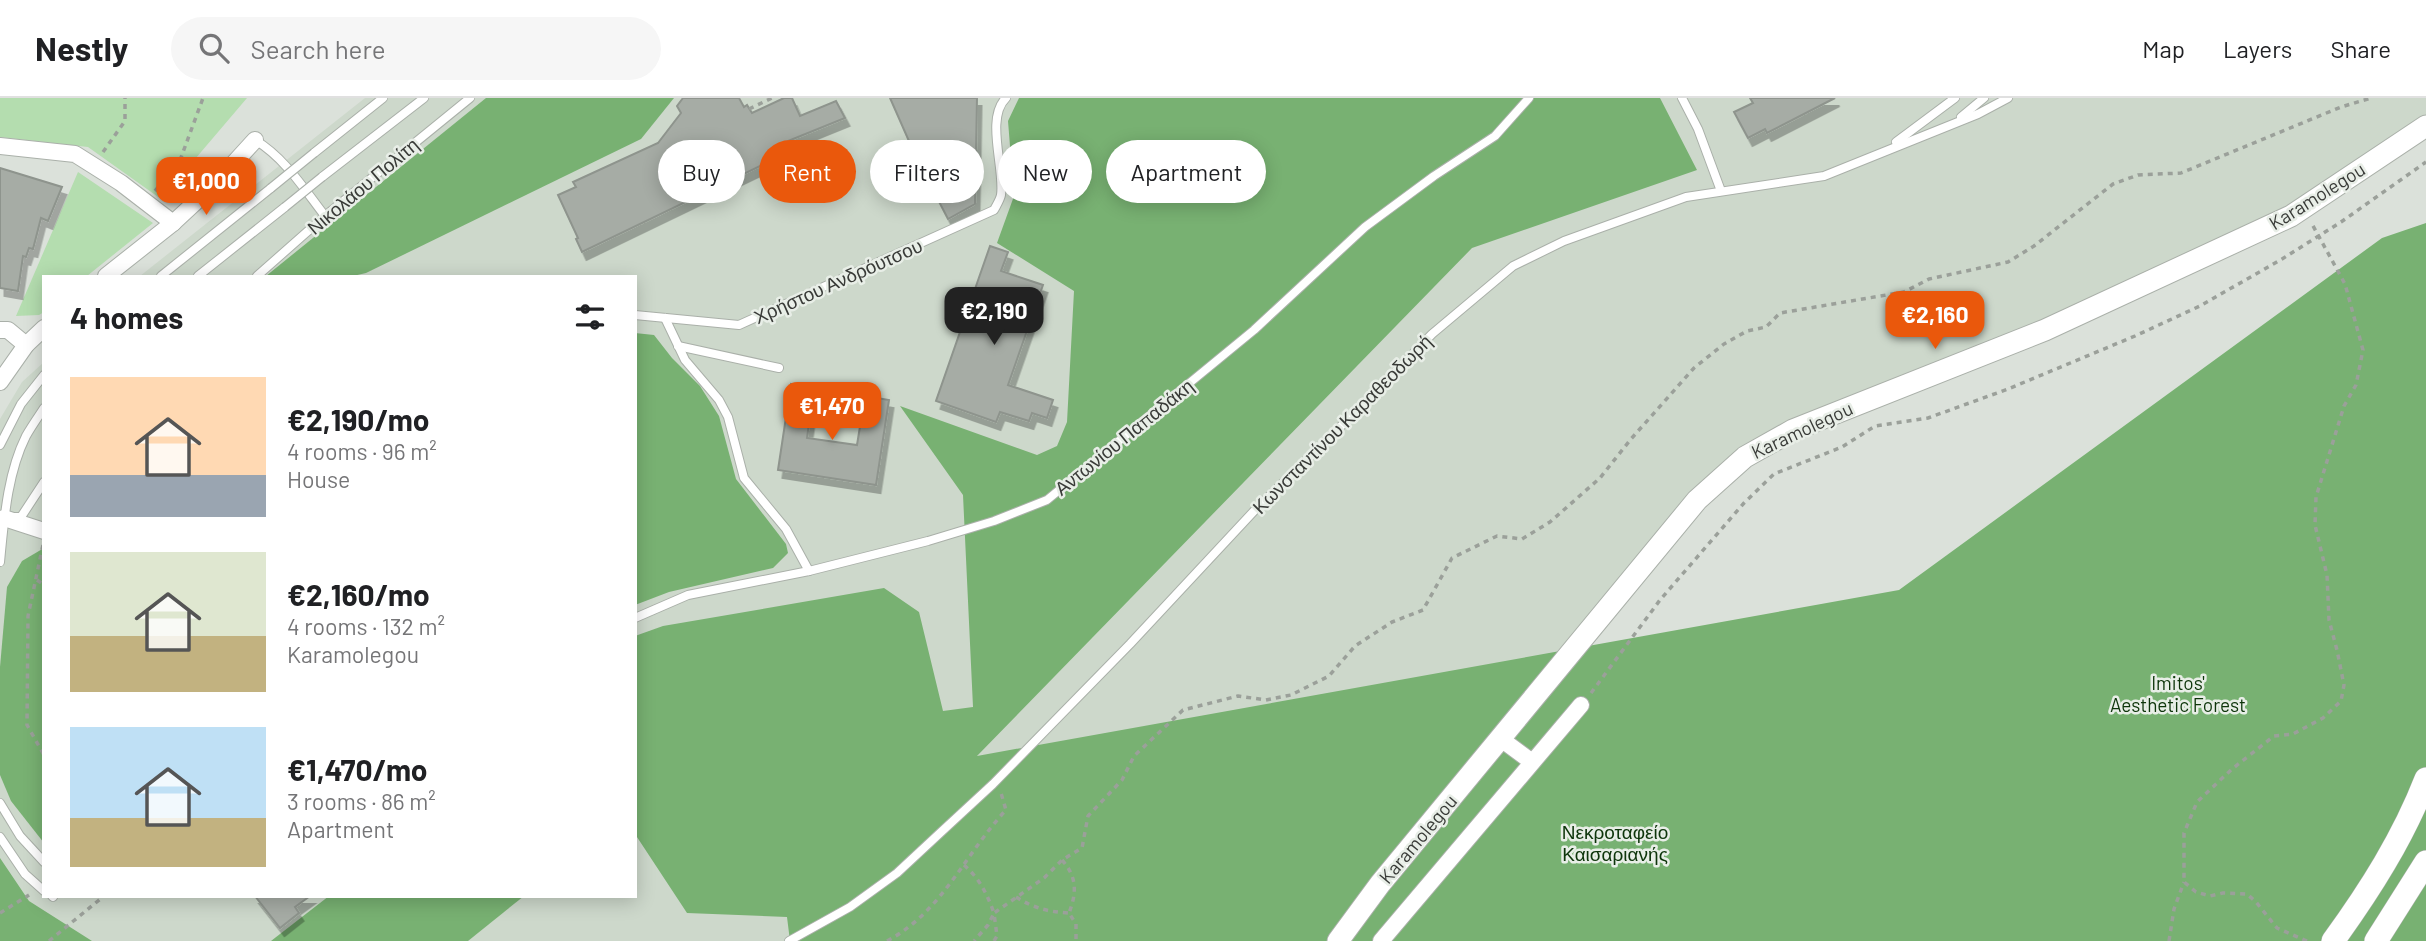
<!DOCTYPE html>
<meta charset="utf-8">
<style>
:root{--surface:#fff;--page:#f6f6f6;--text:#202124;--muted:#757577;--line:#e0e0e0;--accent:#ea580c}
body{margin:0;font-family:Barlow,sans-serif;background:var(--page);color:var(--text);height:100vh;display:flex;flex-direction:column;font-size:26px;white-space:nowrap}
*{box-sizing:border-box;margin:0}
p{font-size:23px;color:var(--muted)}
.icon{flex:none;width:38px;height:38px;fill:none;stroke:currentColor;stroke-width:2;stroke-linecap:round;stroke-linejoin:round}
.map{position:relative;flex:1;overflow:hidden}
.side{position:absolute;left:42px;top:177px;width:595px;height:623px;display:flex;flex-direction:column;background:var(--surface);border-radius:0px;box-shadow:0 4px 18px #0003}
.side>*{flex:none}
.banner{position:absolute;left:658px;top:42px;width:665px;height:63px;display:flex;gap:14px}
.price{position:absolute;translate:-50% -60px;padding:0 16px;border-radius:14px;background:var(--accent);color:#fff;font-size:23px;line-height:46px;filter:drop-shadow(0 2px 4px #0008)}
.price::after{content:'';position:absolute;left:50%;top:42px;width:21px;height:16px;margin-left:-10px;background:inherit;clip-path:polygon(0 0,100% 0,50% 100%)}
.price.on{background:#222;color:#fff}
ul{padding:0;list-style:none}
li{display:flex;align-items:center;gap:21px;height:175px;padding:0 28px}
li span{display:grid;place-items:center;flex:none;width:196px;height:140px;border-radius:0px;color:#555}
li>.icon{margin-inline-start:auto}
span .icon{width:84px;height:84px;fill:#fffc;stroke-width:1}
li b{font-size:30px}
h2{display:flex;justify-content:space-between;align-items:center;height:84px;padding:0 28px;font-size:30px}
.pill{padding:0 24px;border-radius:32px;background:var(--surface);box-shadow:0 4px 18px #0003;font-size:24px;line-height:63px}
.pill.on{background:var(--accent);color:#fff}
header{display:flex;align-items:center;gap:42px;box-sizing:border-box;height:98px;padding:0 35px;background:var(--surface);border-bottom:2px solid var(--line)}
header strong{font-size:33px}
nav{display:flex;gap:38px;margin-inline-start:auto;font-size:24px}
.search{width:490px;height:63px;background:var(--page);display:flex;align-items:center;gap:18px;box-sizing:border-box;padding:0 24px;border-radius:38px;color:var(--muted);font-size:26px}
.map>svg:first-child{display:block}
.built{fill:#cdd8cb}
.green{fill:#b4ddaf}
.forest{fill:#78b172}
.building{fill:#a6aca5;stroke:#8e948d;stroke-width:2;filter:url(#shadow)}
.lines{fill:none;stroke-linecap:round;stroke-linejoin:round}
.lane-casing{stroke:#aab0a9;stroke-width:10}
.street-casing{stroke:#aab0a9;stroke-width:18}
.secondary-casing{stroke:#aab0a9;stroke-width:23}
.primary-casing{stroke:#aab0a9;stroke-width:24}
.path{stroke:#9ba09a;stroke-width:3.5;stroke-dasharray:5 5;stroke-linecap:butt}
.lane{stroke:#fff;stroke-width:8}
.street{stroke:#fff;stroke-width:16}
.secondary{stroke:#fff;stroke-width:21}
.primary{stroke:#fff;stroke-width:23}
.lane-bridge-casing{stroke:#aab0a9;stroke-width:10;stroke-linecap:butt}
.lane-bridge{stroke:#fff;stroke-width:8}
.labels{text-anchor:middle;stroke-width:5;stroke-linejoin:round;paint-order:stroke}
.street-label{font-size:19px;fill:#393b38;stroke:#e8eee7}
.park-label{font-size:19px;fill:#0d350a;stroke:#e8eee7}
</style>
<header>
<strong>Nestly</strong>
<div class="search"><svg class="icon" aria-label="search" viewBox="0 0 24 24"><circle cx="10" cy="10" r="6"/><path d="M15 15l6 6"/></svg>Search here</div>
<nav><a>Map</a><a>Layers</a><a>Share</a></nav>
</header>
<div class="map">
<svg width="2426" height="843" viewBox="0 0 2426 843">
<defs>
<filter id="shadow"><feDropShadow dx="4.5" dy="8" stdDeviation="0" flood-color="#0004"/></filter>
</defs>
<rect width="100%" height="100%" fill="#dbe1da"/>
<path class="built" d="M365,0h2061v17l-202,132 -488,206 -230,256 -190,232h-1316v-522l22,-37 22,-20v534h591v-620h-495z"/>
<g class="green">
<path d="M0,0h247l-86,101 -73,-52 -88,-10z"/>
<path d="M78,74l75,51 -66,53h-43v36l-5,3 -23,1z"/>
</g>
<g class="forest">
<path d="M486,0h188l-33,41 -275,134 -13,3h-87z"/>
<path d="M1019,0h641l37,72 -225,78 -495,508 922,-166 483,-352 44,-15v718h-1636l-3,-24 -100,-4 -52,-79v-198l28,-10 221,-38 35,24 24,99 30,-4 -10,-212 -63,-89 137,49 20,-9 10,-24 7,-131 -77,-48 17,-47 -6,-75z"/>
<path d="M635,235l19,2 18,23 28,28 19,30 17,63 50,65 2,9 -15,15 -104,24 -34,13z"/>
<path d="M44,450v295l-33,-42 -11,-26v-108l7,-80 15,-26z"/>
<path d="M0,760l29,43 63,40h-92z"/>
<path d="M329,798h195l-56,45h-197z"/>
</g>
<g class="building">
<path d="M683,0h56l5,9 3,-2 5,8 32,-15h8l8,18 36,-15 9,17 -57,23 5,9 -211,102 -6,-13 2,-1 -20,-43 18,-8 -3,-5 85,-39 23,-30 -4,-7z"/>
<path d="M890,0h87l-2,106 -27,15 -32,-62z"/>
<path d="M1750,0h85l-68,35 -2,-4 -17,9 -14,-26 19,-9z"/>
<path d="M0,70l62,19 -14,34 -7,-3 -8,31 -4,-1 -3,9 -3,-1 -5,35 -18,-3z"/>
<path d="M990,148l18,6 -7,19 42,14 -35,100 45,15 -6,18 -15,-5 -3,8 -29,-9 -4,10 -60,-21z"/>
<path d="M791,286l23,4 -7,50 50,7 8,-49 24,4 -13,85 -98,-15z"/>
<path d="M255,798h55l-15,11 4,6 -19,15z"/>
</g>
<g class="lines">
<g class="lane-casing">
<g id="lane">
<path d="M1682,0l16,31 23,62"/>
<path d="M1961,19l23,-19"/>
<path d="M255,42c30,18 49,49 70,76"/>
<path d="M1896,44l59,-44"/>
<path d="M314,55l69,-55"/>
<path d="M322,79l102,-79"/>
<path d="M161,178l110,-88"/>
<path d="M198,178l87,-69"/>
<path d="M257,178l68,-60 145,-118"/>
<path d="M635,217l104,10 255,-115c2,-4 6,-10 7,-15 4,-26 -16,-77 5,-97"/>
<path d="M665,220l20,42 34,40 9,17 16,61 42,51 23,42"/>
<path d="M678,248l101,22"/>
<path d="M0,347l21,-41 23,-29"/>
<path d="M13,419h8l23,-35"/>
<path d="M0,464c4,-41 7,-88 26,-126 5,-9 12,-19 18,-28"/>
<path d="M635,520l53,-23 121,-24 119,-30 66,-20 53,-21 207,-170 111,-103 69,-51 61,-40 34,-38"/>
<path d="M0,705l20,33 24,26"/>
<path d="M0,739l25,37 19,17"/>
<path d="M52,798l1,1"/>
<path d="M789,843l61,-34 47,-34 43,-40 53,-49 137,-140 124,-133 122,-119 56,-58 81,-68 51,-25 122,-44 138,-21 154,-62 30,-16"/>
</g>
</g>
<g class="street-casing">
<g id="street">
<path d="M0,48l75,8 46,29 52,40"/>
<path d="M106,178l67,-53 41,-38 41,-45"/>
<path d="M0,232h8l18,15"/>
<path d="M0,284l26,-37 18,-17"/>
<path d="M4,420l40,13"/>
<path d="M1501,641l31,23"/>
<path d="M1381,843l200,-236"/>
</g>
</g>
<g class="secondary-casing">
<path id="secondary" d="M1338,843l42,-57 317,-384 48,-43 48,-27 252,-100 246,-114 135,-90"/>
</g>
<g class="primary-casing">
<g id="primary">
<path d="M2333,843c37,-51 70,-103 93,-162"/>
<path d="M2376,843l50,-79"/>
</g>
</g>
<g class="path">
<path d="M749,11l23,-11"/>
<path d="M103,54l22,-31v-23"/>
<path d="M155,93l24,-28 24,-65"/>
<path d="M43,447l-15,71 -1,109 17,30"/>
<path d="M37,482l7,5"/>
<path d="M1591,595l69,-93 84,-97 30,-29 68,-27 33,-21 53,-8 80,-29 127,-53 65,-30 82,-47 59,-37 85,-60"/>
<path d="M1062,762c15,17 15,32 7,53l7,11v17"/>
<path d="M964,767c16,14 23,29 30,48l-6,12 -14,16"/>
<path d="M1016,799c17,11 33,15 53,16"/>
<path d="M0,815l29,-18"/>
<path d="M49,843l55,-45"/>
<path d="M887,843c55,-29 78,-87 119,-131l-5,-17"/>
<path d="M994,843l3,-5 -3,-23 50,-35 18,-18 20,-12 6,-32 34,-36 12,-24 49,-46 55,-14 28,4 25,-5 38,-19 26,-30 37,-24 31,-12 29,-52 45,-22 25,3 28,-17 50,-44 31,-39 63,-71 30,-24 23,-13 19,-4 14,-14 124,-21 25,-13 79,-17 26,-16 79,-62 25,-9 43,-2 160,-66 30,-9"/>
<path d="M2169,843l5,-32 10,-27"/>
<path d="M2307,843l-30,-13 -21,-26 -9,-8 -24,-1 -13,3 -14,-4 -12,-10v-49l13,-31 35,-33 42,-33 19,-2 30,-16 18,-17 3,-16 -7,-35 -8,-30 -2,-45 -12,-50 1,-28 28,-91 12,-21 7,-35 -18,-66 -33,-60"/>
</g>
<use href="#lane" class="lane"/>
<use href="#street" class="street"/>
<use href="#secondary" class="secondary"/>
<use href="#primary" class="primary"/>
<g class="lane-bridge-casing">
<g id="lane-bridge">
<path d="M271,90l43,-35"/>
<path d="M285,109l37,-30"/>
</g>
</g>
<use href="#lane-bridge" class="lane-bridge"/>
</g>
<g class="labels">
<g class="street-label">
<text transform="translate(363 88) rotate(-40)" y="7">Νικολάου Πολίτη</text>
<text transform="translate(2317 98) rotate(-32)" y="7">Karamolegou</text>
<text transform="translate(838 183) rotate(-24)" y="7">Χρήστου Ανδρόυτσου</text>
<text transform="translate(1342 326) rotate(-45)" y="7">Κωνσταντίνου Καραθεοδωρή</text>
<text transform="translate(1802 332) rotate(-25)" y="7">Karamolegou</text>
<text transform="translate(1124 339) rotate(-39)" y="7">Αντωνίου Παπαδάκη</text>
<text transform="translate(1418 741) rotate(-50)" y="7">Karamolegou</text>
</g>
<g class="park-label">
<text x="2178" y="592">Imitos'<tspan x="2178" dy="22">Aesthetic Forest</tspan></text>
<text x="1615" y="741">Νεκροταφείο<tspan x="1615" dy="22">Καισαριανής</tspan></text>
</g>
</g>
</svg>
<b class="price" style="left:206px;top:119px">€1,000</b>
<b class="price on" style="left:994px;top:249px">€2,190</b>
<b class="price" style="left:1935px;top:253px">€2,160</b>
<b class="price" style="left:832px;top:344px">€1,470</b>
<div class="banner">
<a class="pill">Buy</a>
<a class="pill on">Rent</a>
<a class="pill">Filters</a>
<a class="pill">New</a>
<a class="pill">Apartment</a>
</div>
<section class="side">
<h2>4 homes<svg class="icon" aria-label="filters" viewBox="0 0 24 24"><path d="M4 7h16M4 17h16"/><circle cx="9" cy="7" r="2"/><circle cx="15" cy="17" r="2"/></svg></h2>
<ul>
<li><span style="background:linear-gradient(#ffd9b3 70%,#9aa5b1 0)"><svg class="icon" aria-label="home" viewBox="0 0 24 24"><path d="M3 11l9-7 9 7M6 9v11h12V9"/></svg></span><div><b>€2,190/mo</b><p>4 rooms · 96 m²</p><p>House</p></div></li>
<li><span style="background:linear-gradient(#dfe7d0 60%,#c2b280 0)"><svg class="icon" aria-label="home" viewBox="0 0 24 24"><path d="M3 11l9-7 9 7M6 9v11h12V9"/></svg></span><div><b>€2,160/mo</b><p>4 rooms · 132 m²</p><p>Karamolegou</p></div></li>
<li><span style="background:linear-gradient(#bfe0f5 65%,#c2b280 0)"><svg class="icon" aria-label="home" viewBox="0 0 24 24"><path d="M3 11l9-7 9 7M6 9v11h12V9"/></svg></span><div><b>€1,470/mo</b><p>3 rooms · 86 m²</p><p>Apartment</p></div></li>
</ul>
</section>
</div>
